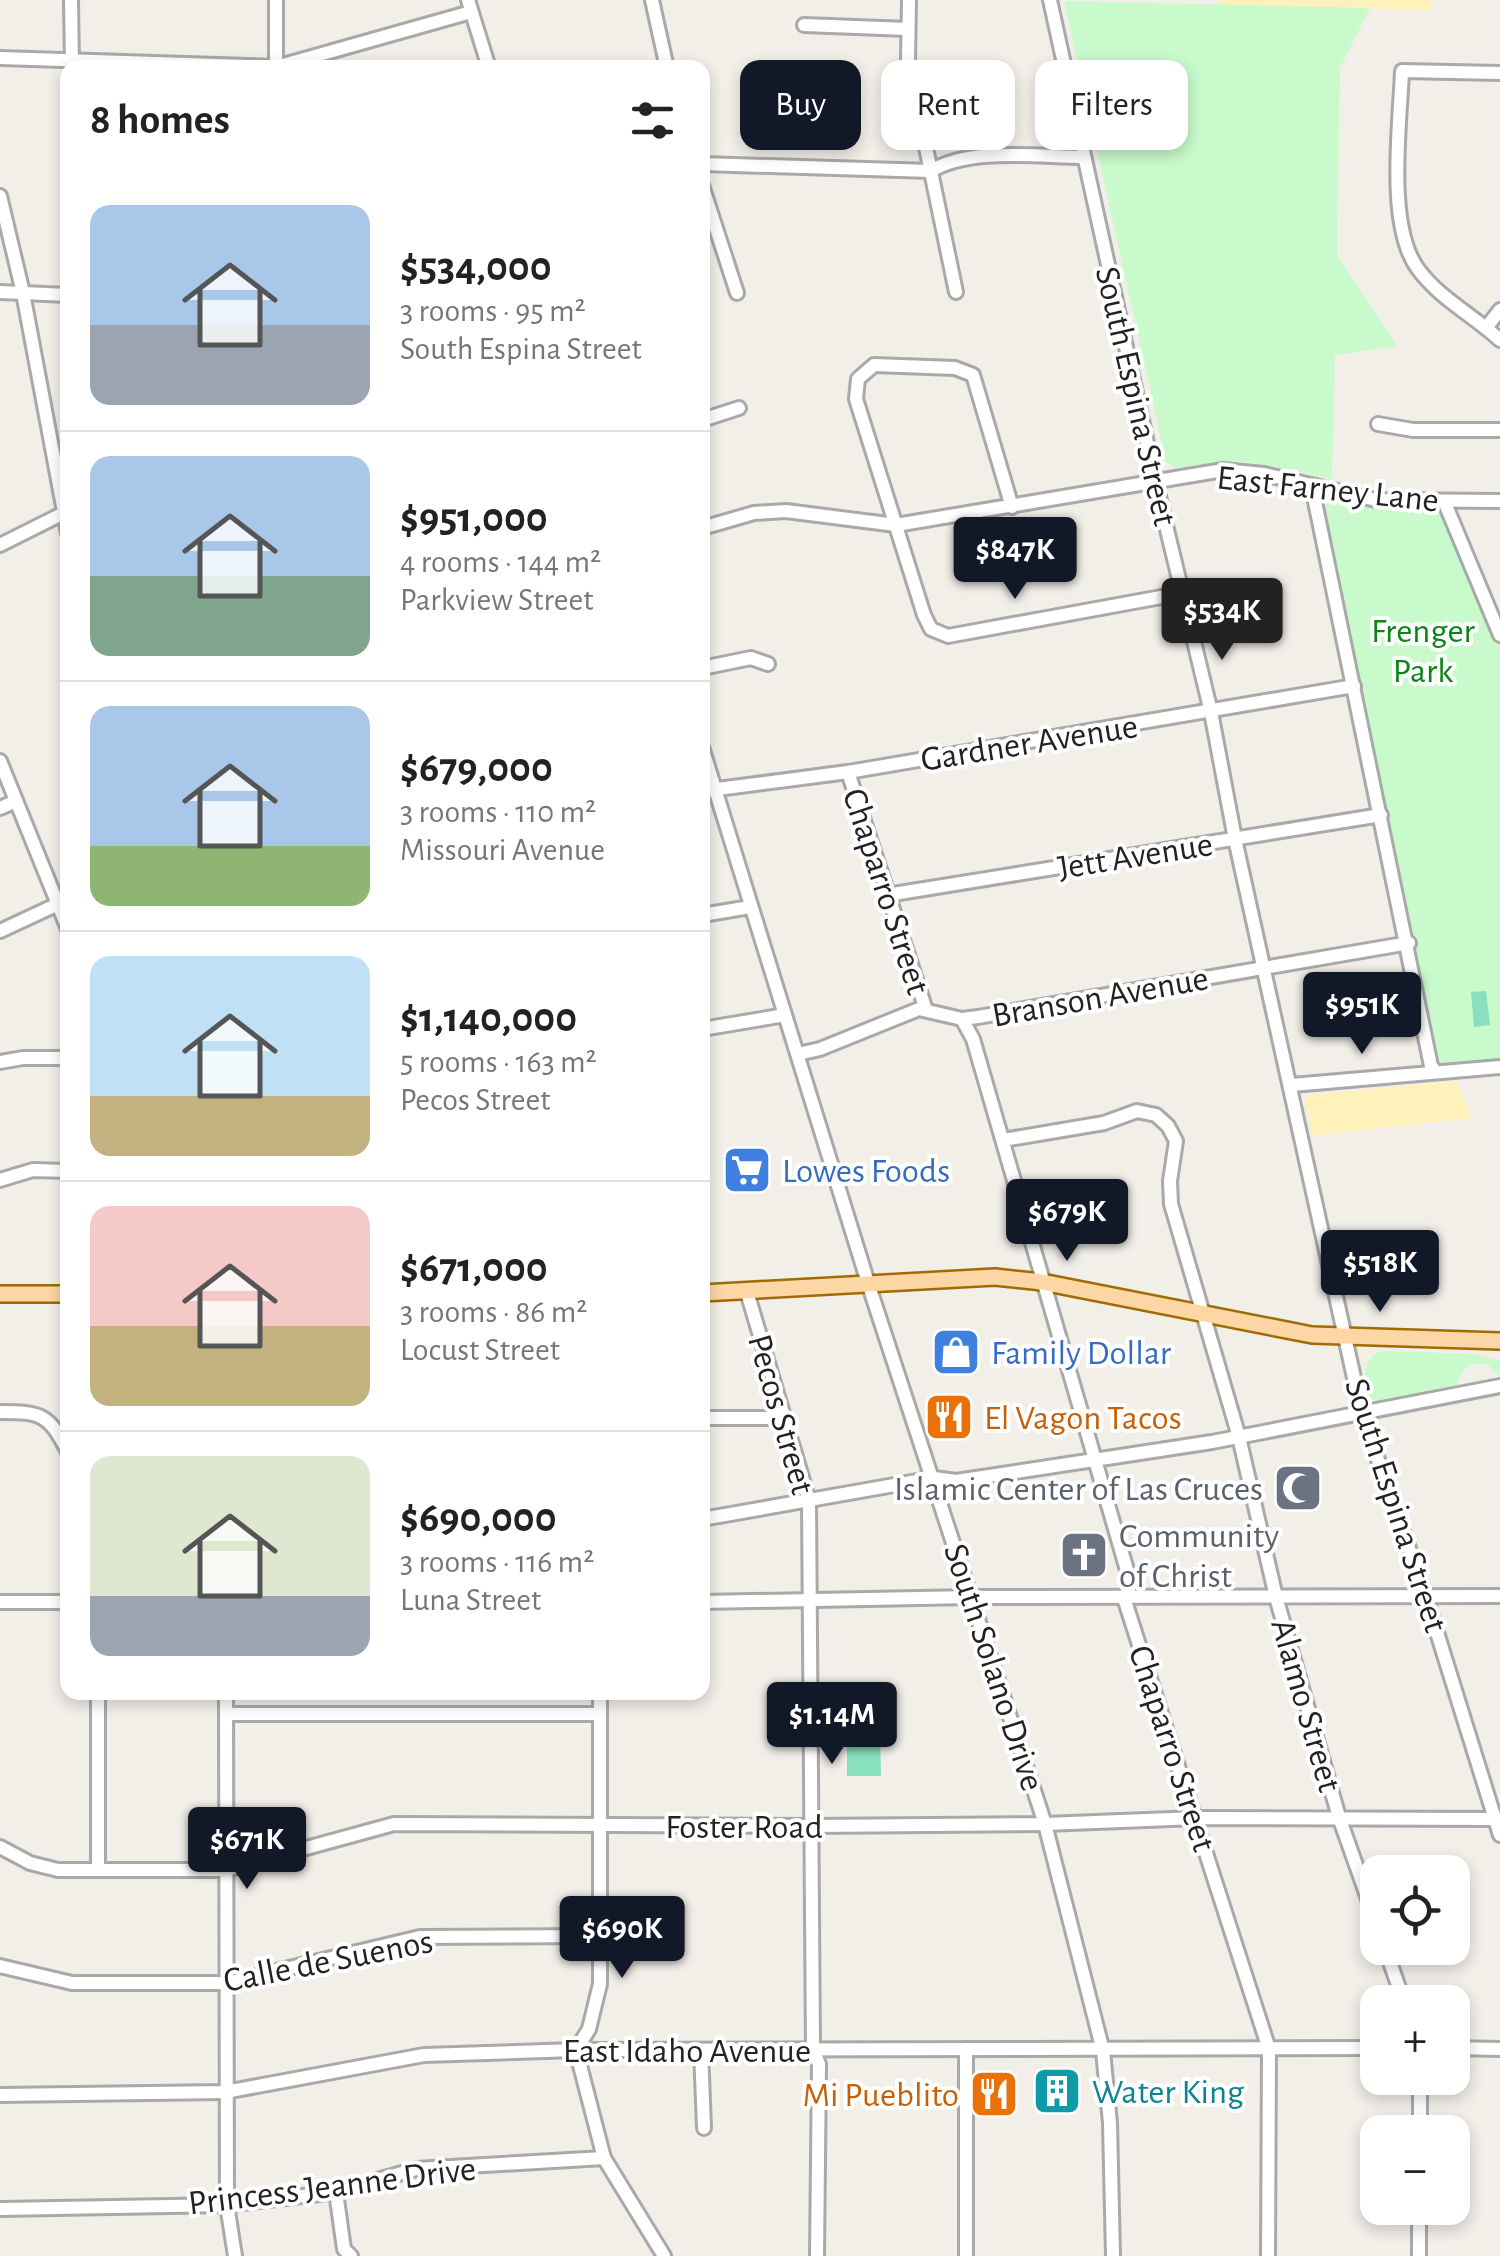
<!DOCTYPE html>
<meta charset="utf-8">
<style>
:root{--surface:#fff;--page:#f2f2f2;--text:#222;--muted:#767676;--line:#e0e0e0;--accent:#111827}
body{margin:0;font-family:"Alegreya Sans",sans-serif;background:var(--page);color:var(--text);height:100vh;display:flex;flex-direction:column;font-size:38px;white-space:nowrap}
*{box-sizing:border-box;margin:0}
p{font-size:32px;color:var(--muted)}
.icon{flex:none;width:55px;height:55px;fill:none;stroke:currentColor;stroke-width:2;stroke-linecap:round;stroke-linejoin:round}
.map{position:relative;flex:1;overflow:hidden}
.details{position:absolute;left:60px;top:60px;width:650px;height:1640px;display:flex;flex-direction:column;background:var(--surface);border-radius:20px;box-shadow:0 5px 15px #0003}
.details>*{flex:none}
.top-card{position:absolute;left:740px;top:60px;width:610px;height:90px;display:flex;gap:20px}
.buttons{position:absolute;left:1360px;top:1855px;display:grid;gap:20px}
.buttons a{display:grid;place-items:center;width:110px;height:110px;border-radius:20px;background:var(--surface);box-shadow:0 5px 15px #0003;font-size:50px}
.price{position:absolute;translate:-50% -85px;padding:0 22px;border-radius:10px;background:var(--accent);color:#fff;font-size:32px;line-height:65px;filter:drop-shadow(0 2px 5px #0008)}
.price::after{content:'';position:absolute;left:50%;top:60px;width:30px;height:22px;margin-left:-15px;background:inherit;clip-path:polygon(0 0,100% 0,50% 100%)}
.price.active{background:#222;color:#fff}
ul{padding:0;list-style:none}
li{display:flex;align-items:center;gap:30px;height:250px;padding:0 30px}
li+li{border-top:2px solid var(--line)}
li span{display:grid;place-items:center;flex:none;width:280px;height:200px;border-radius:20px;color:#555}
li>.icon{margin-inline-start:auto}
span .icon{width:120px;height:120px;fill:#fffc;stroke-width:1}
li b{font-size:42px}
h2{display:flex;justify-content:space-between;align-items:center;height:120px;padding:0 30px;font-size:42px}
.chip{padding:0 35px;border-radius:20px;background:var(--surface);box-shadow:0 5px 15px #0003;font-size:35px;line-height:90px}
.chip.active{background:var(--accent);color:#fff}
.map>svg:first-child{display:block}
.sand{fill:#fff1ba}
.park{fill:#c8facc}
.pitch{fill:#88e0be}
.lines{fill:none;stroke-linecap:round;stroke-linejoin:round}
.minor-casing{stroke:#a9a9a9;stroke-width:18}
.major-casing{stroke:#a06b00;stroke-width:20}
.minor{stroke:#fff;stroke-width:12}
.major{stroke:#fcd6a4;stroke-width:15}
.labels{text-anchor:middle;stroke-width:8;stroke-linejoin:round;paint-order:stroke}
.street-label{font-size:35px;fill:#222;stroke:#fff}
.park-label{font-size:35px;fill:#0c8416;stroke:#fff}
.shop-label{font-size:35px;fill:#366cbe;stroke:#fff;text-anchor:start}
.food-label{font-size:35px;fill:#c56008;stroke:#fff;text-anchor:start}
.worship-label{font-size:35px;fill:#5b616d;stroke:#fff;text-anchor:end}
.culture-label{font-size:35px;fill:#0d838f;stroke:#fff;text-anchor:start}
</style>
<div class="map">
<svg width="1500" height="2256" viewBox="0 0 1500 2256">
<rect width="100%" height="100%" fill="#f2efe9"/>
<g class="sand">
<path d="M1220,0h212v10l-211,-5z"/>
<path d="M1456,1081l16,37 -159,18 -8,-36 4,-5z"/>
</g>
<g class="park">
<path d="M1064,1l306,7 -30,60 -3,187 60,91 -62,9 -3,124 -82,-17h-31l-45,6 -8,-6z"/>
<path d="M1312,487l64,13 68,1 56,136v430l-64,5z"/>
<path d="M1383,1351l92,3 25,7v16l-12,-12c-19,-5 -28,6 -32,23l-79,15 -8,-7c-4,-20 -9,-38 14,-45z"/>
</g>
<g class="pitch">
<path d="M1486,991l4,34 -16,2 -3,-35z"/>
<path d="M880,1733l1,43h-34v-42z"/>
</g>
<g class="lines">
<g class="minor-casing">
<g id="minor">
<path d="M71,0l1,65"/>
<path d="M468,0l21,68"/>
<path d="M652,0l15,68"/>
<path d="M909,0l-1,61 48,231"/>
<path d="M1050,0l106,484 55,228 24,127 127,575 64,183 74,238"/>
<path d="M804,25l104,4"/>
<path d="M0,58l276,9 195,-55"/>
<path d="M276,68v-68"/>
<path d="M1500,73l-98,-2c-2,53 -16,155 16,198 21,29 56,47 82,71"/>
<path d="M702,164l229,7c39,-24 107,-14 153,-14"/>
<path d="M702,185l35,108"/>
<path d="M0,196l23,97 45,240"/>
<path d="M0,292l68,3"/>
<path d="M1486,328l14,-18"/>
<path d="M702,420l37,-12"/>
<path d="M1378,424l35,6h87"/>
<path d="M1312,487l119,579 5,6"/>
<path d="M1444,501l56,134"/>
<path d="M1012,507l-39,-132 -18,-7 -81,-3 -16,14 -2,20 68,216 7,14 17,7 235,-43"/>
<path d="M702,528l52,-15 32,-2 110,14 327,-55 41,4 112,26 124,1"/>
<path d="M0,545l68,-34"/>
<path d="M702,668l49,-10 17,6"/>
<path d="M702,747l167,539 176,538 58,227 7,72 3,133"/>
<path d="M0,761l68,168"/>
<path d="M848,772l78,238"/>
<path d="M702,791l146,-19 506,-86"/>
<path d="M0,808l16,-7"/>
<path d="M887,895l494,-80"/>
<path d="M702,915l48,-8"/>
<path d="M0,931l58,-27"/>
<path d="M962,1019l11,20 158,545 -7,14 145,451 -1,207"/>
<path d="M702,1029l83,-14"/>
<path d="M798,1054l22,-5 99,-40 43,10 16,-2 431,-74"/>
<path d="M0,1062l23,-4h45"/>
<path d="M1292,1085l208,-18"/>
<path d="M1003,1140l101,-17 33,-12 19,4 12,11 8,15 -6,40 1,23 68,233 37,160 63,220 39,110"/>
<path d="M0,1180l33,-10 35,1"/>
<path d="M747,1292l62,209 4,548 6,15 -2,192"/>
<path d="M0,1412c41,0 49,2 68,40"/>
<path d="M702,1418h80"/>
<path d="M702,1519l232,-41 22,3 256,-39 288,-56"/>
<path d="M0,1602h68"/>
<path d="M702,1602l270,-5 528,-1"/>
<path d="M98,1692v178"/>
<path d="M226,1692l1,513 8,51"/>
<path d="M600,1692v292l-11,45 -13,21 28,108 60,98"/>
<path d="M226,1714h374"/>
<path d="M0,1847l30,16 28,7h168l168,-46 418,2 233,-2 152,-6 303,1"/>
<path d="M1385,1948l19,54"/>
<path d="M0,1966l72,17h154l194,-46 179,-1"/>
<path d="M1452,2048l48,1"/>
<path d="M966,2049v207"/>
<path d="M701,2050l3,78"/>
<path d="M0,2095l225,-3 199,-37 152,-5 802,-2"/>
<path d="M1420,2132v-54"/>
<path d="M336,2192l8,57 7,7"/>
<path d="M0,2209l227,-4 109,-13 80,-23 188,-11"/>
<path d="M1419,2256v-48"/>
</g>
</g>
<g class="major-casing">
<g id="major">
<path d="M702,1293l293,-16 47,5 270,53 188,6"/>
<path d="M0,1294h68"/>
</g>
</g>
<use href="#minor" class="minor"/>
<use href="#major" class="major"/>
</g>
<defs>
<g id="supermarket-square" transform="scale(2.5)"><rect x="-9" y="-9" width="18" height="18" rx="4" fill="#3f7fe0" stroke="#fff"/><path d="M-6-5.5h2.5l.6 2H6L4.5 2H-2.5L-4.4-4H-6ZM-1.5 3.2a1.3 1.3 0 1 0 .1 0ZM3 3.2a1.3 1.3 0 1 0 .1 0Z" fill="#fff"/></g>
<g id="shop-square" transform="scale(2.5)"><rect x="-9" y="-9" width="18" height="18" rx="4" fill="#3f7fe0" stroke="#fff"/><path d="M-5-2.5h2.3a2.7 3.5 0 0 1 5.4 0H5L5.5 6h-11ZM-1.5-2.5h3a1.5 2.3 0 0 0-3 0Z" fill="#fff"/></g>
<g id="restaurant-square" transform="scale(2.5)"><rect x="-9" y="-9" width="18" height="18" rx="4" fill="#e8710a" stroke="#fff"/><path d="M-5-6h1v4h1v-4h1v4h1v-4h1v5L-1.5 .5V6h-2V.5L-5-1ZM5-6V6H3V1.5H1.5Q1.5-4 5-6Z" fill="#fff"/></g>
<g id="mosque-square" transform="scale(2.5)"><rect x="-9" y="-9" width="18" height="18" rx="4" fill="#6b7280" stroke="#fff"/><path d="M3.5-4.9A6 6 0 1 0 3.5 4.9A5 5 0 1 1 3.5-4.9Z" fill="#fff"/></g>
<g id="church-square" transform="scale(2.5)"><rect x="-9" y="-9" width="18" height="18" rx="4" fill="#6b7280" stroke="#fff"/><path d="M-1.2-6h2.4v3.5h3.3v2.4h-3.3V6h-2.4V-.1h-3.3v-2.4h3.3Z" fill="#fff"/></g>
<g id="building-square" transform="scale(2.5)"><rect x="-9" y="-9" width="18" height="18" rx="4" fill="#0f9aa8" stroke="#fff"/><path d="M-4-6H4V6H1V3H-1V6H-4ZM-2.5-4.3h1.7v1.8h-1.7ZM.8-4.3h1.7v1.8H.8ZM-2.5-1h1.7V.8h-1.7ZM.8-1h1.7V.8H.8Z" fill="#fff"/></g>
</defs>
<g fill-rule="evenodd">
<use href="#supermarket-square" x="747" y="1170"/>
<use href="#shop-square" x="956" y="1352"/>
<use href="#restaurant-square" x="949" y="1417"/>
<use href="#mosque-square" x="1298" y="1488"/>
<use href="#church-square" x="1084" y="1555"/>
<use href="#building-square" x="1057" y="2091"/>
<use href="#restaurant-square" x="994" y="2094"/>
</g>
<g class="labels">
<g class="street-label">
<text transform="translate(1137 396) rotate(77)" y="12">South Espina Street</text>
<text transform="translate(1328 488) rotate(6)" y="12">East Farney Lane</text>
<text transform="translate(1029 742) rotate(-9)" y="12">Gardner Avenue</text>
<text transform="translate(1135 855) rotate(-9)" y="12">Jett Avenue</text>
<text transform="translate(887 891) rotate(72)" y="12">Chaparro Street</text>
<text transform="translate(1100 996) rotate(-10)" y="12">Branson Avenue</text>
<text transform="translate(782 1414) rotate(74)" y="12">Pecos Street</text>
<text transform="translate(1397 1505) rotate(72)" y="12">South Espina Street</text>
<text transform="translate(995 1667) rotate(72)" y="12">South Solano Drive</text>
<text transform="translate(1307 1705) rotate(74)" y="12">Alamo Street</text>
<text transform="translate(1173 1748) rotate(72)" y="12">Chaparro Street</text>
<text x="744" y="1838">Foster Road</text>
<text transform="translate(328 1960) rotate(-11)" y="12">Calle de Suenos</text>
<text x="687" y="2062">East Idaho Avenue</text>
<text transform="translate(332 2185) rotate(-7)" y="12">Princess Jeanne Drive</text>
</g>
<g class="park-label">
<text x="1423" y="642">Frenger<tspan x="1423" dy="40">Park</tspan></text>
</g>
<g class="shop-label">
<text x="782" y="1182">Lowes Foods</text>
<text x="991" y="1364">Family Dollar</text>
</g>
<g class="food-label">
<text x="984" y="1429">El Vagon Tacos</text>
<text x="959" y="2106" text-anchor="end">Mi Pueblito</text>
</g>
<g class="worship-label">
<text x="1263" y="1500">Islamic Center of Las Cruces</text>
<text x="1119" y="1547" text-anchor="start">Community<tspan x="1119" dy="40">of Christ</tspan></text>
</g>
<g class="culture-label">
<text x="1092" y="2103">Water King</text>
</g>
</g>
</svg>
<div class="buttons">
<a><svg class="icon" aria-label="locate" viewBox="0 0 24 24"><circle cx="12" cy="12" r="6"/><path d="M12 2v4M12 18v4M2 12h4M18 12h4"/></svg></a>
<a>+</a>
<a>−</a>
</div>
<b class="price" style="left:1015px;top:602px">$847K</b>
<b class="price active" style="left:1222px;top:663px">$534K</b>
<b class="price" style="left:1362px;top:1057px">$951K</b>
<b class="price" style="left:1067px;top:1264px">$679K</b>
<b class="price" style="left:1380px;top:1315px">$518K</b>
<b class="price" style="left:832px;top:1767px">$1.14M</b>
<b class="price" style="left:247px;top:1892px">$671K</b>
<b class="price" style="left:622px;top:1981px">$690K</b>
<div class="top-card">
<a class="chip active">Buy</a>
<a class="chip">Rent</a>
<a class="chip">Filters</a>
</div>
<section class="details">
<h2>8 homes<svg class="icon" aria-label="filters" viewBox="0 0 24 24"><path d="M4 7h16M4 17h16"/><circle cx="9" cy="7" r="2"/><circle cx="15" cy="17" r="2"/></svg></h2>
<ul>
<li><span style="background:linear-gradient(#a9c7e8 60%,#9aa5b1 0)"><svg class="icon" aria-label="home" viewBox="0 0 24 24"><path d="M3 11l9-7 9 7M6 9v11h12V9"/></svg></span><div><b>$534,000</b><p>3 rooms · 95 m²</p><p>South Espina Street</p></div></li>
<li><span style="background:linear-gradient(#a9c7e8 60%,#7fa58c 0)"><svg class="icon" aria-label="home" viewBox="0 0 24 24"><path d="M3 11l9-7 9 7M6 9v11h12V9"/></svg></span><div><b>$951,000</b><p>4 rooms · 144 m²</p><p>Parkview Street</p></div></li>
<li><span style="background:linear-gradient(#a9c7e8 70%,#8fb573 0)"><svg class="icon" aria-label="home" viewBox="0 0 24 24"><path d="M3 11l9-7 9 7M6 9v11h12V9"/></svg></span><div><b>$679,000</b><p>3 rooms · 110 m²</p><p>Missouri Avenue</p></div></li>
<li><span style="background:linear-gradient(#bfe0f5 70%,#c2b280 0)"><svg class="icon" aria-label="home" viewBox="0 0 24 24"><path d="M3 11l9-7 9 7M6 9v11h12V9"/></svg></span><div><b>$1,140,000</b><p>5 rooms · 163 m²</p><p>Pecos Street</p></div></li>
<li><span style="background:linear-gradient(#f6c9c9 60%,#c2b280 0)"><svg class="icon" aria-label="home" viewBox="0 0 24 24"><path d="M3 11l9-7 9 7M6 9v11h12V9"/></svg></span><div><b>$671,000</b><p>3 rooms · 86 m²</p><p>Locust Street</p></div></li>
<li><span style="background:linear-gradient(#dfe7d0 70%,#9aa5b1 0)"><svg class="icon" aria-label="home" viewBox="0 0 24 24"><path d="M3 11l9-7 9 7M6 9v11h12V9"/></svg></span><div><b>$690,000</b><p>3 rooms · 116 m²</p><p>Luna Street</p></div></li>
</ul>
</section>
</div>
